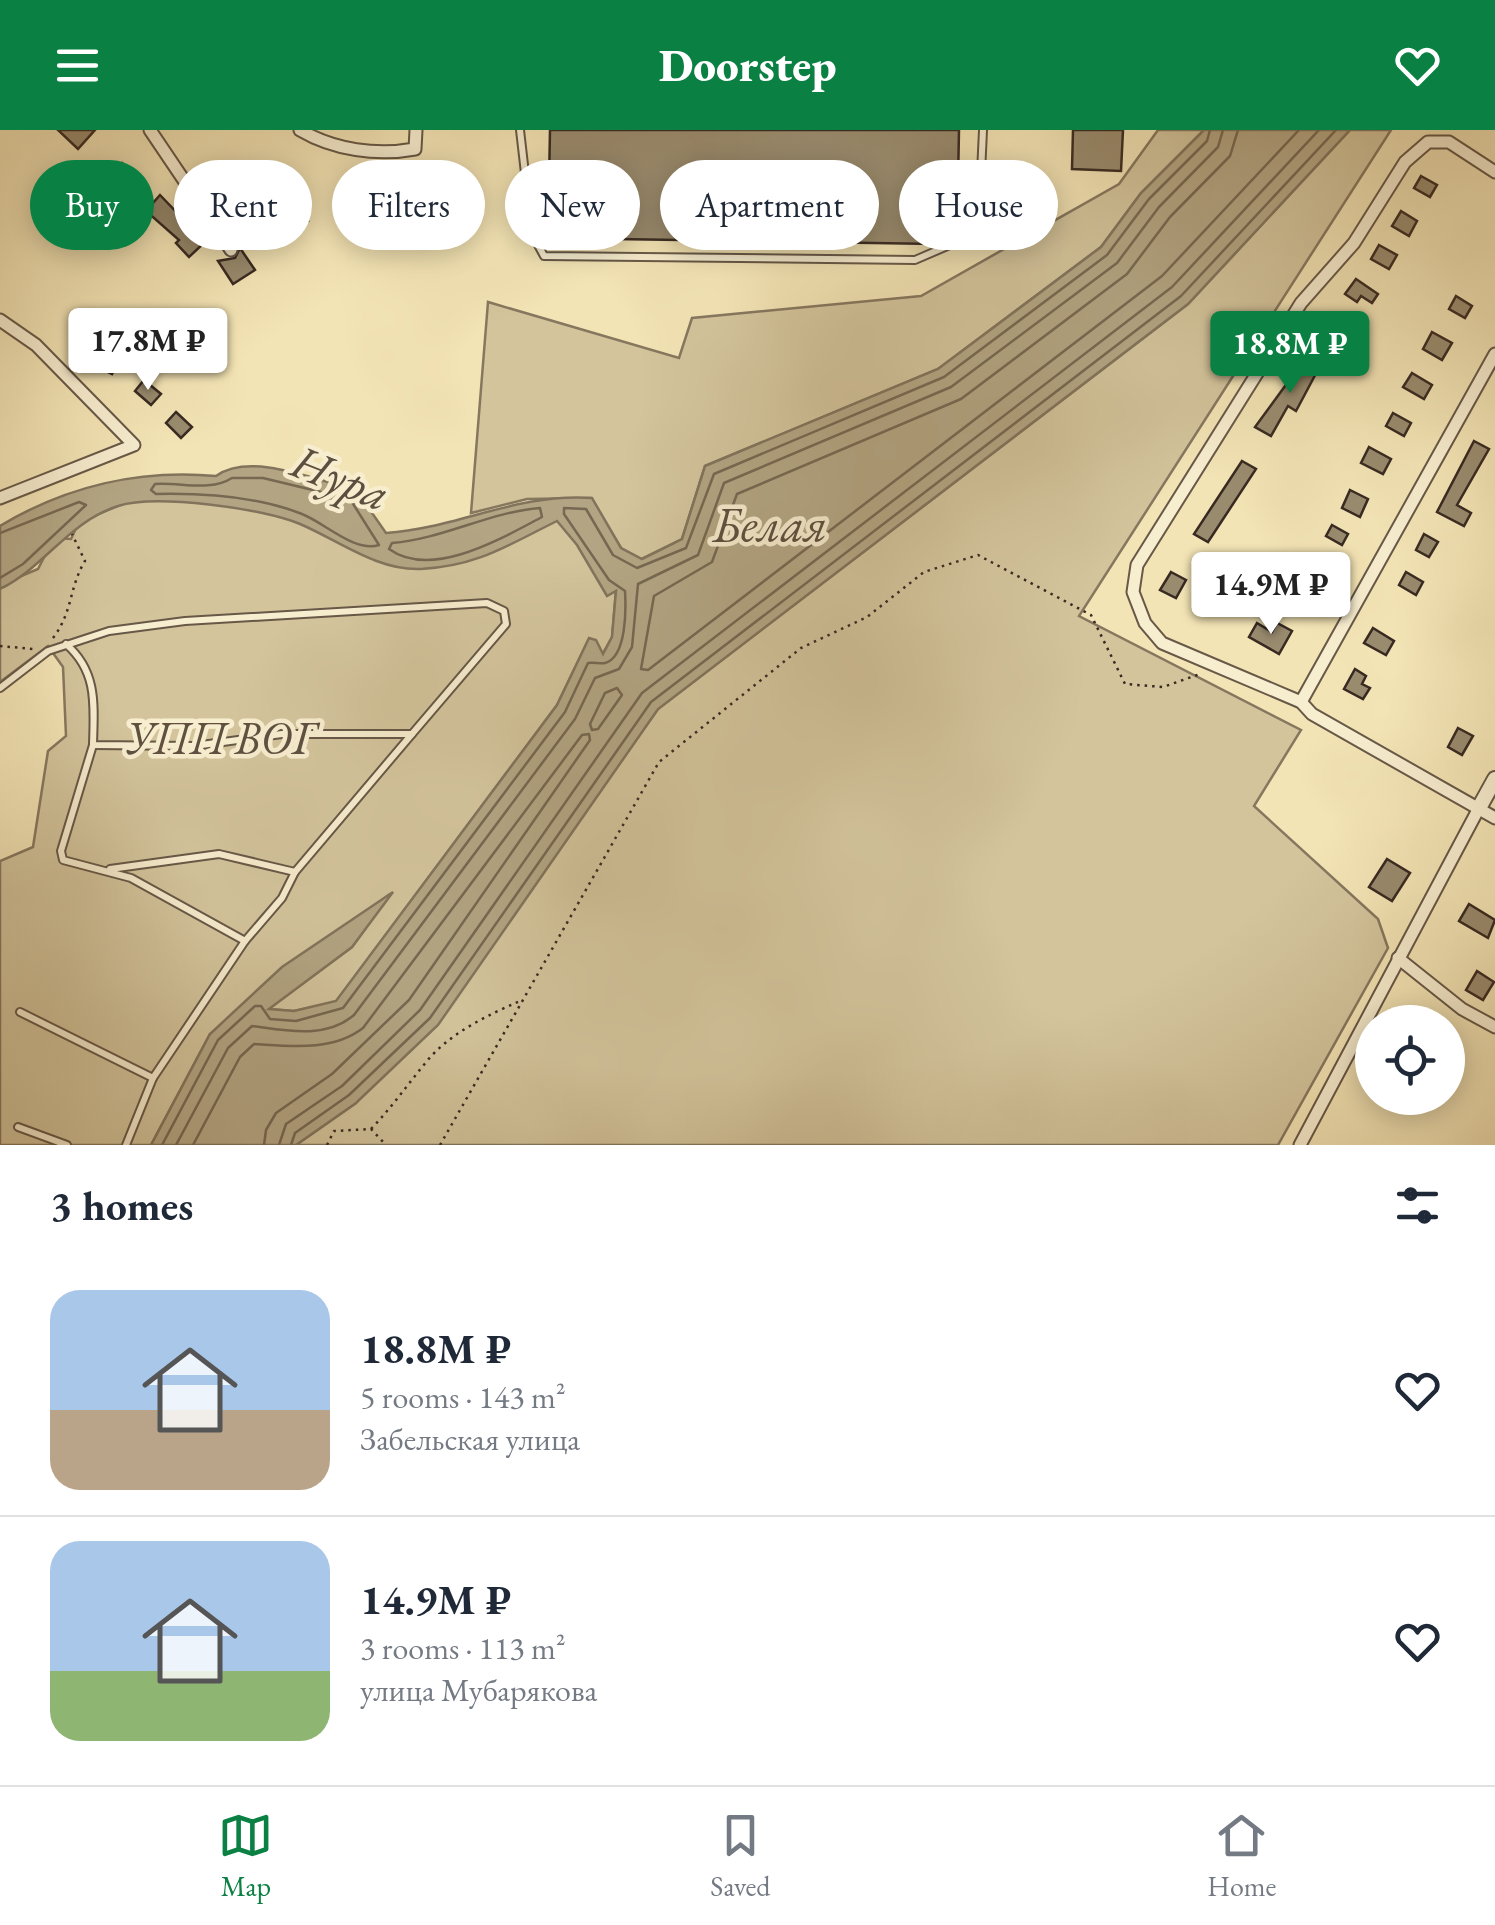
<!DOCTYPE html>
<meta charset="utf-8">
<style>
:root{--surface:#fff;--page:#f2f2f3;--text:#1f2937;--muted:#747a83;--line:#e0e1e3;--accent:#0b8043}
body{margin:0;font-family:"EB Garamond",serif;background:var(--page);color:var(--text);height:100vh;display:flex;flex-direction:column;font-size:38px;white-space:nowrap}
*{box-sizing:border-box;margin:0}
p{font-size:32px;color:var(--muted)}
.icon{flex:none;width:55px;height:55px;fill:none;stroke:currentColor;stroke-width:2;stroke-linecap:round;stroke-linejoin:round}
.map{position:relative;height:1015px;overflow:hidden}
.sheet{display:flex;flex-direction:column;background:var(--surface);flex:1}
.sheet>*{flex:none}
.banner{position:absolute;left:30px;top:30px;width:1435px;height:90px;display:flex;gap:20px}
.buttons{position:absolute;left:1355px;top:875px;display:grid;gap:20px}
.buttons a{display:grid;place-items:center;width:110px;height:110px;border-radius:50%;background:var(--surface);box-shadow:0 5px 25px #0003;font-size:50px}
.price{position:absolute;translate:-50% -85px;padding:0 22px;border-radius:10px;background:#fff;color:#222;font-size:32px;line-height:65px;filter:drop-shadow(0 2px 5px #0008)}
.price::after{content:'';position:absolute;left:50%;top:60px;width:30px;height:22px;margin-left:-15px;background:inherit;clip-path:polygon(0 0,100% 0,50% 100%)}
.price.selected{background:var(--accent);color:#fff}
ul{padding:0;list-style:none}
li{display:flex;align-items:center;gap:30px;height:250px;padding:0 50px}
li+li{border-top:2px solid var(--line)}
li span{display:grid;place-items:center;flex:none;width:280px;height:200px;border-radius:30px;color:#555}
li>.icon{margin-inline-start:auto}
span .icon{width:120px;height:120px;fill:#fffc;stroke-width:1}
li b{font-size:42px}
h2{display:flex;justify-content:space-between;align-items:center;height:120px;padding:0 50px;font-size:42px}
.pill{padding:0 35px;border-radius:45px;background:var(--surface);box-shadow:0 5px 25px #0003;font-size:35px;line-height:90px}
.pill.selected{background:var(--accent);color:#fff}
header{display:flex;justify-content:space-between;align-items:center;height:130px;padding:0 50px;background:var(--accent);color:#fff;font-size:45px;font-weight:800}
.tabs{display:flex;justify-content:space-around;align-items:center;height:140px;border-top:2px solid var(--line);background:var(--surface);font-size:28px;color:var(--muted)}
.tabs a{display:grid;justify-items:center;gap:5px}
.tabs .selected{color:var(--accent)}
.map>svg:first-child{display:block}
.green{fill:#d3c49c;stroke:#86775f;stroke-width:2.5}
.water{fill:#b3a583;stroke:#82745c;stroke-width:2.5}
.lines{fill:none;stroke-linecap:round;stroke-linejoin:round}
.shore{stroke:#766852;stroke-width:2.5}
.building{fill:#998b6e;stroke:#382a22;stroke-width:2.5}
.service-casing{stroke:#675847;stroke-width:10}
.minor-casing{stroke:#675847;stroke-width:15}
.tertiary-casing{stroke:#675847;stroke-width:18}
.path{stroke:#382a22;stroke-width:2.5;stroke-dasharray:2.5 5;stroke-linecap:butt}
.service{stroke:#f7edcf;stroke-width:6}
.minor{stroke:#f7edcf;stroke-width:11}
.tertiary{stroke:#f7edcf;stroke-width:14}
.labels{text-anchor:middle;stroke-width:9;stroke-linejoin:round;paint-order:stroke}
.park-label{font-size:45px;font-style:italic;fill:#5f5040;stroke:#f7edcf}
.water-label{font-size:48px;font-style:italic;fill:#5d4f3f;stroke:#f7edcf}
</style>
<header><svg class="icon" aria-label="menu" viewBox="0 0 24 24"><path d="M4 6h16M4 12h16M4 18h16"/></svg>Doorstep<svg class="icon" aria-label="heart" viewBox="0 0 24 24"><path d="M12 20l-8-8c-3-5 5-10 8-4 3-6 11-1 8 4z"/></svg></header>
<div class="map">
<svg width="1495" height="1015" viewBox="0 0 1495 1015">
<rect width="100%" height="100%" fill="#f3e4b5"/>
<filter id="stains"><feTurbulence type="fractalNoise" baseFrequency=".002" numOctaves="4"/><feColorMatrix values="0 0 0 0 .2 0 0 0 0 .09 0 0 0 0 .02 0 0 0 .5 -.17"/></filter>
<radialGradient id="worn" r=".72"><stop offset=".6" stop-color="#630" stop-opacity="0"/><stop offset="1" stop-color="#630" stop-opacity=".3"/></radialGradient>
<g class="green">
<path d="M1158,0h46l-63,63 -40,54 -163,122 -233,97 -23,73 -41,20 -20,-11 -30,-50 -64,1 -56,14 17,-211 191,56 13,-40 229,-22 198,-112z"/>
<path d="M1350,0h41l-312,486 222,114 -47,76 124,113 10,29 -110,197h-982l60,-42 144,-170 158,-224 530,-405z"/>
<path d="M135,369h136l100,57 184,-41 61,74 -4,48 -10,18 -13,-16 -32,66 -221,297 -42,9 -26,-2 84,-62 38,-53 -180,140 -59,111h-151v-284l33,-14 15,-96 18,-15 -3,-69 -15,-21 -48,36v-97l38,-16 16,-31 17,1 8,-17z"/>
</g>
<path class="water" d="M1204,0h146l-162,174 -530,405 -220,316 -82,78 -60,42h-145l59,-111 72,-67 111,-75 -41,55 -83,62 25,2 42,-10 221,-296 32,-67 7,2 7,14 9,-17 4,-46 -9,5 -30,-51 -20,-24c-49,24 -79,45 -136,48 -44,2 -83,-29 -121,-45 -37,-16 -145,-30 -182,-18 -50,16 -73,61 -118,83v-63c66,-40 140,-57 216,-50 35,-25 102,5 140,14l30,43c73,-5 129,-40 206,-35l29,50 21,11 40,-20 23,-73 233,-97 163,-122 40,-54z"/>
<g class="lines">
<g class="shore">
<path d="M1238,0l-8,26 -60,61 -43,57 -166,125 -224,95 -25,68 -58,34 -13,73 7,1 514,-394 137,-146"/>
<path d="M232,348h31l87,21 29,46c-24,8 -54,-22 -77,-31 -45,-18 -98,-21 -146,-20l-5,-4 4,-6c26,-2 55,8 77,-6z"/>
<path d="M540,378l2,9c-40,21 -110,63 -153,32l3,-6c51,-4 97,-31 148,-35z"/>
<path d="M0,403l79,-31 7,3 -63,59 -23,14"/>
<path d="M617,558l5,7 -24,34 -6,1 -2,-6 15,-31z"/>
<path d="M162,1015l56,-105 37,-34h6l9,13 26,2 47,-13 222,-296 23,-49c6,-1 12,1 17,0 22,-6 21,-55 20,-72l-16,-11 -45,-66v-6l22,1 27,46 24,13 49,-20 28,-74 230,-97 163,-122 42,-56 58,-58 3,-11"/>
<path d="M176,1015l52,-97 24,-22c31,4 73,14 102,-11l221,-296 20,-41 24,-9 13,-22 6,-63 60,-29 26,-72 227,-96 166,-124 42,-56 59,-60 5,-17"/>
<path d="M193,1015l47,-88 14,-13c35,2 78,8 109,-16l219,-293 7,-1 1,6 -181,260 -77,74 -56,39 -10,17 -2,15"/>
<path d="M279,1015l7,-21 56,-38 78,-76 222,-317 530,-406 147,-157"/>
<path d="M291,1015l4,-12 54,-38 81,-77 221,-316 530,-406 155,-166"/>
</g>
</g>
<g class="building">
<path d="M58,0h37l-17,19z"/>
<path d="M550,0h409l-1,53h-22l-1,61 -387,-6z"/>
<path d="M1073,0h50l-2,41 -49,-2z"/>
<path d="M122,33l12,11 -14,15 -12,-10z"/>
<path d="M1421,46l16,9 -7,12 -16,-9z"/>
<path d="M160,65l45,47 -16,15 -13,-14 3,-3 -33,-29z"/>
<path d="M296,74l12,17 -10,6 -12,-16z"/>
<path d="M1401,81l16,10 -8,15 -17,-10z"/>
<path d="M1379,115l18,10 -8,14 -18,-10z"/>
<path d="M240,118l15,22 -22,14 -15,-23 17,-3z"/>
<path d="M1356,149l22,15 -6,9 -11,-7 -4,6 -12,-8z"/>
<path d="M1456,166l16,10 -7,12 -16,-9z"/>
<path d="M1332,183l17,9 -10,17 -16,-10z"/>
<path d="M1432,202l20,11 -10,17 -19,-11z"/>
<path d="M101,211l22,11 -11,22 -22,-11z"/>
<path d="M1307,226l14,8 -25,47 -8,-5 -17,30 -16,-9z"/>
<path d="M1412,243l20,12 -8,14 -21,-12z"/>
<path d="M144,250l17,14 -10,11 -16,-14z"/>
<path d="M176,282l16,15 -11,11 -15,-15z"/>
<path d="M1393,283l18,10 -7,13 -18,-10z"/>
<path d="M1474,311l15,8 -32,56 14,8 -7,13 -27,-14z"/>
<path d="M1369,317l22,12 -8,15 -22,-11z"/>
<path d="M1242,331l14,8 -48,73 -14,-8z"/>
<path d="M1350,360l18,9 -8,18 -18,-9z"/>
<path d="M1332,395l16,9 -6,11 -16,-9z"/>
<path d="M1424,404l14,8 -9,15 -13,-7z"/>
<path d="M1309,438l15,6 -7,15 -15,-7z"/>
<path d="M1171,442l15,8 -10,18 -16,-8z"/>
<path d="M1406,442l17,10 -7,13 -17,-10z"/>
<path d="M1257,493l15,9 5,-9 15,8 -13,23 -30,-17z"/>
<path d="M1373,498l21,13 -8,14 -22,-12z"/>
<path d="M1355,539l11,7 -4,8 8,4 -7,11 -19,-10z"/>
<path d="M1458,598l15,8 -11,19 -14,-8z"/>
<path d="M1387,729l23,14 -18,28 -23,-14z"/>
<path d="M1469,774l26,16 -7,18 -29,-17z"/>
<path d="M1477,841l17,11 -11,18 -17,-10z"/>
</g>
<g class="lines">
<g class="service-casing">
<g id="service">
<path d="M520,0l12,104 12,22 371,4 44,-19 21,-46 3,-65"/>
<path d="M0,558l48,-37 61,-20 76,-10 302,-18 17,8 2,13 -94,110h-130l-88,12 -101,-1c1,-40 5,-73 -27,-101"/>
<path d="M93,615l-32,106 2,9 68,18 114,63 37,-43 13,-26 117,-138"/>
<path d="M110,739l109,-15 76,18"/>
<path d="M20,882l133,66 92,-137"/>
<path d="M18,997l49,18"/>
<path d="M126,1015l27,-67"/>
</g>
</g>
<g class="minor-casing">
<g id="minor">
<path d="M150,0l81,120"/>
<path d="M300,0c34,20 77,26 115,19l1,-19"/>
<path d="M1495,42l-46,-30h-21l-23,20 -51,81 -53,60 -164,262 -4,27 12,31 17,20 139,59 11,12 183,104"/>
<path d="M0,190l36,25 98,100 -134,53"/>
<path d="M1301,572l194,-348"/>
<path d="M1398,828l64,51 33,18"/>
<path d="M1300,1015l179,-337"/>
</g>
</g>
<g class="tertiary-casing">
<path id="tertiary" d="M1479,678l16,-29"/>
</g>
<g class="path">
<path d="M53,508c20,-26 16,-51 32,-77l-13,-27"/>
<path d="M0,516l33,3"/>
<path d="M371,999c21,-22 37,-45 56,-68 23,-28 61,-46 93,-60"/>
<path d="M327,1015l7,-14 37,-2 15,16"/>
<path d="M440,1015l219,-383 142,-114 66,-31 57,-45 54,-17 113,60 34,69 38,3 37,-13"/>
</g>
<use href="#service" class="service"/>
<use href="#minor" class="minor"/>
<use href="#tertiary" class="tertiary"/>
</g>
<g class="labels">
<g class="park-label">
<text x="220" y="623">УПП ВОГ</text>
</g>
<g class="water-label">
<text transform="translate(341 347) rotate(22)" y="17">Нура</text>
<text x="770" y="411">Белая</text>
</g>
</g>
<rect width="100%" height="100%" filter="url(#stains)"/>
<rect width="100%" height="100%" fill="url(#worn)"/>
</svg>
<div class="buttons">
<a><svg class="icon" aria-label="locate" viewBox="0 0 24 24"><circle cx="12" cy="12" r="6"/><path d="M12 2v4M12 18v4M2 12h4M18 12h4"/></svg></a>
</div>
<b class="price" style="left:148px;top:263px">17.8M ₽</b>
<b class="price selected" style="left:1290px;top:266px">18.8M ₽</b>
<b class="price" style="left:1271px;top:507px">14.9M ₽</b>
<div class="banner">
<a class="pill selected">Buy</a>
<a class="pill">Rent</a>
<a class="pill">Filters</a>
<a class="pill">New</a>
<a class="pill">Apartment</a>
<a class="pill">House</a>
</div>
</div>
<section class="sheet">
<h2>3 homes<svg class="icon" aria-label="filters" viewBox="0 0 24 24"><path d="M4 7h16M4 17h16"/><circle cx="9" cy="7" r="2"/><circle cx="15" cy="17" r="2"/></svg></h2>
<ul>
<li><span style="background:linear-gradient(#a9c7e8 60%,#b9a48a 0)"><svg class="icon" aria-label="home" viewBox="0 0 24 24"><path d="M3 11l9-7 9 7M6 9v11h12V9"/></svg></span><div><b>18.8M ₽</b><p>5 rooms · 143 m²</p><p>Забельская улица</p></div><svg class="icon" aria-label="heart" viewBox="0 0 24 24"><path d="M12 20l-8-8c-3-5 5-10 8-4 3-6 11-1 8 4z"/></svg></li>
<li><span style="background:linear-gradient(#a9c7e8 65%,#8fb573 0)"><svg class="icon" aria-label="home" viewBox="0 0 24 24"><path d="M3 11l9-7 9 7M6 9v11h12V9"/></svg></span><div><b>14.9M ₽</b><p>3 rooms · 113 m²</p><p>улица Мубарякова</p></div><svg class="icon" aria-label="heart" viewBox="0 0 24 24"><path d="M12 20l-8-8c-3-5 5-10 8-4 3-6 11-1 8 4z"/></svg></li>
</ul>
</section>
<nav class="tabs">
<a class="selected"><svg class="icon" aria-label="map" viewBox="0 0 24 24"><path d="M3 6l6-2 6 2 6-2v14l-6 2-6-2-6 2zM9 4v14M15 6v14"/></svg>Map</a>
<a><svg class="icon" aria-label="saved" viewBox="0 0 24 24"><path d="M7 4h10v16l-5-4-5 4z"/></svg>Saved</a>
<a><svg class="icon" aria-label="home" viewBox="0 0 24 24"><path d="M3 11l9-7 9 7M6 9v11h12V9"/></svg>Home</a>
</nav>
